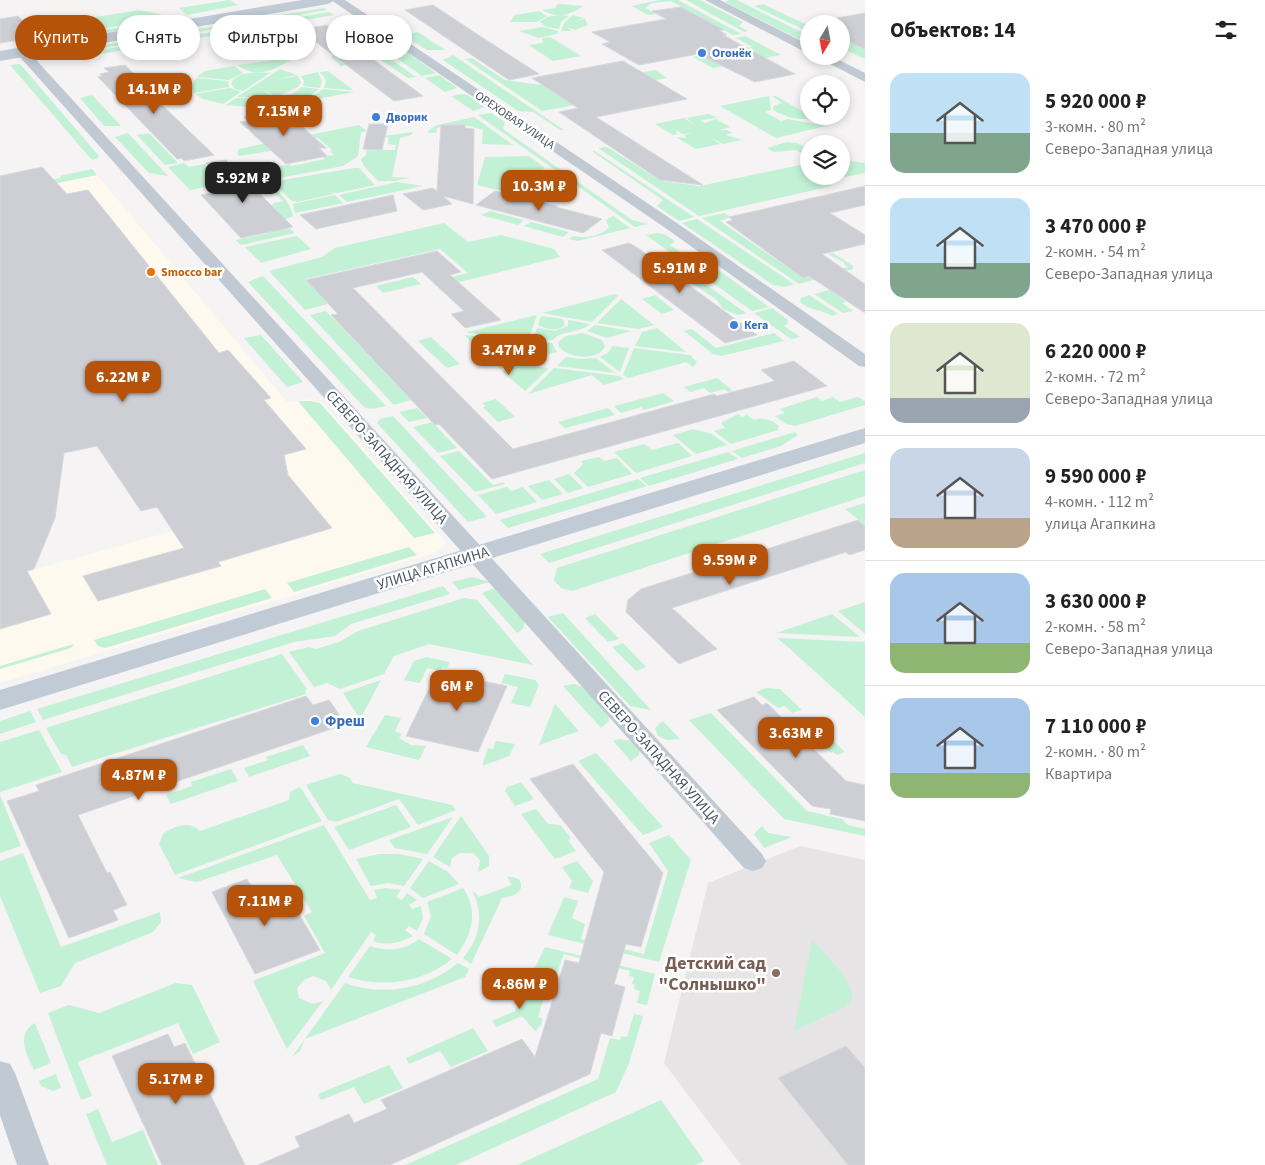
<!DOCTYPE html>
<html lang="ru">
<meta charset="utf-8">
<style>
:root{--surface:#fff;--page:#f2f2f2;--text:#222;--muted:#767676;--line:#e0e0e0;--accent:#b45309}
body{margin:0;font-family:"Source Sans 3",sans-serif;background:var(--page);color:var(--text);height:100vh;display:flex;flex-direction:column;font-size:19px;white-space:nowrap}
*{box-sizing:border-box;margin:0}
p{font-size:16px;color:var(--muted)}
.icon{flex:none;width:28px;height:28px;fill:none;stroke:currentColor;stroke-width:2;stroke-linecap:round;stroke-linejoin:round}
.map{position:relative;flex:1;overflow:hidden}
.side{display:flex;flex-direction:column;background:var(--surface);width:400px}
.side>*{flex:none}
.top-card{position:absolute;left:15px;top:15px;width:475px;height:45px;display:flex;gap:10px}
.needle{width:32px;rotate:190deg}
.buttons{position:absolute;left:800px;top:15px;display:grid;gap:10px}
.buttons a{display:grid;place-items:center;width:50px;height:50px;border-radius:50%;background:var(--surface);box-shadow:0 2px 8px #0003;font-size:25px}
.price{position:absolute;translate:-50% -42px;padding:0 11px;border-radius:10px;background:var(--accent);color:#fff;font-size:16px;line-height:32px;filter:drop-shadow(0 1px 2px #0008)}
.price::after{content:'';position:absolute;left:50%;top:30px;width:15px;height:11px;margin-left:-8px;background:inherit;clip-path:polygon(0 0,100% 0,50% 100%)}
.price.on{background:#222;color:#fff}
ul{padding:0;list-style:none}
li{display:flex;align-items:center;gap:15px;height:125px;padding:0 25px}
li+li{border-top:1px solid var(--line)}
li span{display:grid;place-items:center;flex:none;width:140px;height:100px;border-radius:15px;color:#555}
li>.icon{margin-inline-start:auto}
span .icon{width:60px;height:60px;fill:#fffc;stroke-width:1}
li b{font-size:21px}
h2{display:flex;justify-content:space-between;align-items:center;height:60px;padding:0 25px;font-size:21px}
.tag{padding:0 18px;border-radius:22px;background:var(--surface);box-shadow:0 2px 8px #0003;font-size:18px;line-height:45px}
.tag.on{background:var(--accent);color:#fff}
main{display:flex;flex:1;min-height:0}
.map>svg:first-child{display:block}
.commercial{fill:#fdf9ef}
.education{fill:#e6e4e5}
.green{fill:#c3f1d5}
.building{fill:#cdcfd5;stroke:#d7d9de}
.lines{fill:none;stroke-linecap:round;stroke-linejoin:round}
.minor{fill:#c1cad2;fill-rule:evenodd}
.secondary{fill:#c1cbd6;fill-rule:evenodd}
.shop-dot{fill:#3f7fe0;stroke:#fff;stroke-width:2}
.food-dot{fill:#e8710a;stroke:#fff;stroke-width:2}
.education-dot{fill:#8d6e63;stroke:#fff;stroke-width:2}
.labels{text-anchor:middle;stroke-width:5;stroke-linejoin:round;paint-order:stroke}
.far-shop-label{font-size:12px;font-weight:bold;fill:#366cbe;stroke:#fff;text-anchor:start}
.far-street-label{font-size:12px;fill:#4a5661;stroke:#fff}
.far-food-label{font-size:12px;font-weight:bold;fill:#c56008;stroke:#fff;text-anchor:start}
.street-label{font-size:15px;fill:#4a5661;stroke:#fff}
.shop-label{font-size:15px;font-weight:bold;fill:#366cbe;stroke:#fff;text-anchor:start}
.near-education-label{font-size:18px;font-weight:bold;fill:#785e54;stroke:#fff;text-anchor:end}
</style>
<main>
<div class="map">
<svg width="865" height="1165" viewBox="0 0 865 1165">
<rect width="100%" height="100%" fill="#f5f3f3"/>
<path class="commercial" d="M97,175l190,227 21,-3 15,4 123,139 -3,6 -9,5 -434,130v-104l194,-54h8l26,34 104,-31 -87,-106 -222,-232z"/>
<path class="education" d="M800,846l65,14v305h-124l-77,-102 44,-180z"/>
<g class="green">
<path d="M230,0l8,5 -51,10 -8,-7z"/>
<path d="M659,0h19l63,34 -8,1 -62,-34 -19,2 -7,5 12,6 -9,1 -16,-9z"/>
<path d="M686,0h14l43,22 -4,4 9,5 -4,1z"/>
<path d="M729,0h8l72,36v2l-10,1 -74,-37z"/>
<path d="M559,4l24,2c-12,9 -27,13 -41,4l14,-2v-3z"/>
<path d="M763,4l46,22v6l-55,-26z"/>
<path d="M323,8l4,2 -264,45 -2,-3z"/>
<path d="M140,10l33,7 -93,15 6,-3 -8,-6 -8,-2z"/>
<path d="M539,11l8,5 -10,6h-27l5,-7z"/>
<path d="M330,12l4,3 -59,10 -5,-3z"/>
<path d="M560,15l9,1 -8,6 -2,7 -13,-2 -6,-5 7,-5z"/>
<path d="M573,15l11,3 -10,3 11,-2 3,6 -13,5 -9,-3 6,4h-11l3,-8z"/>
<path d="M173,19l-3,3 -84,14 -6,-2z"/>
<path d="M405,22l1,1 -6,2 12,8 6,-1 27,18h-18l-27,-17 5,-3 -10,-7z"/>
<path d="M542,27l16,4 -1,3 -18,4 -20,-7z"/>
<path d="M225,30l18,1 -84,13 -4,-3z"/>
<path d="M745,36l36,19 -68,13 -20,-11 5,-1 5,3 44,-8 -1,-3 7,-1 -17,-9z"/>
<path d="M550,37l31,19 -28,5 -24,-16 14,-2 -1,-5z"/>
<path d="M841,37l24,12v10l-24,-11z"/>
<path d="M148,42l4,4 -85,13 -2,-3z"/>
<path d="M388,45l12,2 36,26 -14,3 -42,-30z"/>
<path d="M369,49l9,1 38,27 -8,1 -37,-24 -31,5 6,6 -5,1 -10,-9 2,-3z"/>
<path d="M300,54l-11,7 -14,-2 13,2c-16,11 -34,17 -51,4l37,-5 -7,-1 4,-4z"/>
<path d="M453,55l111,75h-4l-27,-18 -15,-1 -75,-51z"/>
<path d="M472,58l33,22 51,7 99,-17 12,8 -11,2 13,8 -127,23 -77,-52z"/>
<path d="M20,64l79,92 -1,2 -6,2 -82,-95z"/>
<path d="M234,66l9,7 -14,7 -32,-3 8,-6z"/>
<path d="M280,69l17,6 -20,4 21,-3 3,6 -3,5 -22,10 -12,-7 9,7 -3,1 -33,-1z"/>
<path d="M328,71l25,19 -29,-2 2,-8 -6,-8z"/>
<path d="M318,72l4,9 -2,7 -17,-2 1,-5 -3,-5z"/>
<path d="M270,73l-27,18 -8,-2 -4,-5c5,-13 27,-12 39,-11z"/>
<path d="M439,75l17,12 1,1 -12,4 -20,-14z"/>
<path d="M196,78l32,3 1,6 -35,6 -3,-6z"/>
<path d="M302,87l17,2c-10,9 -30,17 -42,9l15,-4z"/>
<path d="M230,88l11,4 -18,12 -20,-5 -8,-5z"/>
<path d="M323,89l32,3 -55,10 13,-6z"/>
<path d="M462,94l6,1 17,12 -12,4 -22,-15z"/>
<path d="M92,95l29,31h-17l-24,-28z"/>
<path d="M769,96l2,14 -6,2 16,9 6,-2 39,7 -50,12 -56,-32z"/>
<path d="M772,96h4l50,29c-6,-1 -13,-6 -19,-6 -14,0 -21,-2 -34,-9v-4l9,-3z"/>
<path d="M236,98h38l5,4 -29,5 -24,-2z"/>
<path d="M491,113l14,9 -2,7 129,91 16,4 -13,3 -157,-112z"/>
<path d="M709,114l8,4 -17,2 5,3 11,-4 14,8 -10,3h7l5,3 -6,2 16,5 -19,4 -13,-7 10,7 -24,5 -20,-12 11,1 -3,-3 7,-2 -9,1 -4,-3 -3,1 3,2 -5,1 -18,-11 29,-6 11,7 -9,-7z"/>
<path d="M474,117l39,28 -31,-1 1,-14 -14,-4 -19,-1 -13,3 -1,5h-8l1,-3 8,-5z"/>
<path d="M359,125l8,6 -6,1 -3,24 -15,10 -74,14 -6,-5 -73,15 -22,-23 16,-4 5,4 16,-3 13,13 20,-1 51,-12 3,2 33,-7 -2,-2 11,-2 -4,-4 2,-1 -14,-12 -24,5 -5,-4z"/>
<path d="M413,132l-2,3 -11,3 -8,39 18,1 -16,3h-16l-14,-15 -3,-7 5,-4 1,-5h28l1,-5 -8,-1 1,-6 -6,-2z"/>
<path d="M128,133l40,43 -19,-3 -34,-36z"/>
<path d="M149,133l29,30 -13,2 -28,-30z"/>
<path d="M276,141v9l-37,6 -2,-3 2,-4z"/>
<path d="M787,142l10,1 12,7v7l-13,-7 -22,2 -7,-4z"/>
<path d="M607,147l54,34 39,5 109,-23v13h32v-16h3l21,3v10l-41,8 8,5 -133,30 -101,-68z"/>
<path d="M593,150l101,67 -15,4 -22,-15 6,-6 -70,-48z"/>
<path d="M529,156l16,12 -30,21 -5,-1 -5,4 -28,-7 8,-28z"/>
<path d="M354,168h5l16,17 -38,8 -6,-1 3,2 -37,8 -5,-1 -18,-17 3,-3z"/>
<path d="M92,169l5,6 -74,15 14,-7 24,-5 -1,-2z"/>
<path d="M548,170l10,7 -30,21 -15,-4z"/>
<path d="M561,179l8,5c-11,8 -22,19 -35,16z"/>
<path d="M397,182l26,4 -76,16 -8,-7z"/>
<path d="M266,185c13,4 24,17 27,31l-11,5 13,12 -54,12 -5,-5 33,-7 -10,-10 15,-20 9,-2z"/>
<path d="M335,195l8,8 -48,10 -2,-9z"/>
<path d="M490,211l34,9 -6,5 -37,-10z"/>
<path d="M724,213l5,3v2l-9,3 83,57 45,-11 -4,-3 1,-1 -17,-9 5,-1 20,13v3l-54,15 -97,-66z"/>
<path d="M613,216l17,12 -52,13 -9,-2 5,-3c13,3 25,0 35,-8l-3,-8z"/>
<path d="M697,219l97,65 -9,3 -12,-2 -91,-62z"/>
<path d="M531,222l38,10 -6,5 -39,-11z"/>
<path d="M444,223l24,19 33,-7 53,14 6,8 -105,26 -12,-4 25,-6 -28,-24 -135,30 23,25 -23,6 -36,-39 53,-14 13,-9z"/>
<path d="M657,233l7,1 11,7 -5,4 35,24h12l52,38 -17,4 -106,-76z"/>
<path d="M297,236l14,13 -50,14 -16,-16z"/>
<path d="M263,276l123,130c-10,2 -18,6 -25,-2l-113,-122z"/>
<path d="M413,277l8,7 -38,9 -7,-7z"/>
<path d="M698,279l48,34 -8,2 -15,-6 -6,-9 -27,-18z"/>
<path d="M860,282l-12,7 -14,4 12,9 -4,1 11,8 -10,2 -29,-19z"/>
<path d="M615,294l3,2 -26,26 -50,-9z"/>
<path d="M655,295l19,15 -12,4 -20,-15z"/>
<path d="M809,295l29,19 -6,2c-11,-7 -22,-5 -32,-14l1,-4z"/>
<path d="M621,299l33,26 -16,4 -41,-6z"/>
<path d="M772,308l15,11 1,4 -4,3 16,11 -9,2 -37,-26z"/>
<path d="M326,311l85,89 -17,5 -84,-90z"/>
<path d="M537,315l-8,23 -62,-5v-1z"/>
<path d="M541,316l22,3 2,6c-8,7 -18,5 -27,0z"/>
<path d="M568,320l22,4c-11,10 -27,5 -37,16l-20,-1 4,-11 18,3 13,-5z"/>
<path d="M595,325l37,6 -25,7 -20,-7z"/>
<path d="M657,328l29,24 -51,-6 7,-14z"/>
<path d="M692,329l24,19 58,-15 10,8 -63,15 -8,-2 -29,-23z"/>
<path d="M583,333l19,7 3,6c-6,16 -37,12 -46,1l-1,-5 8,-6z"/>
<path d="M261,335l42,47 -16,5 -43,-49z"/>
<path d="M464,335l63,6 -8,22 -19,6z"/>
<path d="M431,337l29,27 -13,4 -29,-27z"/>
<path d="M532,341l20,2 5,9 -32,9z"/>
<path d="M612,346l17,2 -9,24 -20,-15 9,-5z"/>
<path d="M634,348l56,7 7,7 -4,5 -7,-5 -58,16 -5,-3z"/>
<path d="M566,357l13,2 17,-1 19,15 -58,-7z"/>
<path d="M523,365l26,3 -24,23 -23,-20z"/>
<path d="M554,368l65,8 5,3 -20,6 -12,-10 -64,19z"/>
<path d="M717,378l16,13 -5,1 -4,-3 -14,4 -6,-5 -14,4 -6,-5z"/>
<path d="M663,393l11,8 -30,9 -3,-3 -20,6 -7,-7z"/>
<path d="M817,397l5,4 11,-4 7,5 18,-5 7,4v4l-70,21 -9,-2 -11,-8 10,-3 -5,-4z"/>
<path d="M496,399l19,18 -17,5 -15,-15 3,-1 -4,-3z"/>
<path d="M298,401h13l9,2 115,130 -21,5z"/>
<path d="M417,408l10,10 -18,4 -10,-10z"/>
<path d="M608,408l7,7 -50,13 -7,-6z"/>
<path d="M738,414l4,3 5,-2 7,5c9,-3 18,0 25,6l-1,4 -47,14 -17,-13 11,-3 -4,-5z"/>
<path d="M393,416l94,101 -19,5 -91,-99 3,-4z"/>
<path d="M432,422l25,26 -19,5 -25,-26z"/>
<path d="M693,429l19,5 15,11 -31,9 -23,-19z"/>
<path d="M795,432l3,3 -17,11 -39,12 -10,-7z"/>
<path d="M678,443l14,13 -56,17 -22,-21 31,-8 7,6z"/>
<path d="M459,451l34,34 10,-3 2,2 -30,8 -35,-36z"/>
<path d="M728,452l10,7 -89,27 -9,-8z"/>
<path d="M865,453v10l-316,100 -9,-9z"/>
<path d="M599,457l5,4 13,-3 15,16 -44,13 -14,-14 9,-9 -2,-3z"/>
<path d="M865,470v26l-293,95 -11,-3 -7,-8 3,-12z"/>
<path d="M569,474l14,14 -15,5 -14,-14z"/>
<path d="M638,479l9,7 -139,42 -8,-8z"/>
<path d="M549,480l14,14 -21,6 -14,-14z"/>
<path d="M507,487l4,4 12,-4 14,15 -41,12 -18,-19z"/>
<path d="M865,503v22l-20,-16z"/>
<path d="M409,547l8,8 -123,37 -7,-9z"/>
<path d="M472,577l18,5 -31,8 -7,-8z"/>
<path d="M443,586l7,8 -99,30 -16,12 -41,6 -251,78 -6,-11z"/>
<path d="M495,588l30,32 -2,9 -6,4 -35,-40z"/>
<path d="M265,589l7,9 -167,50 -7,-2 -4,-6z"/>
<path d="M464,598l13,2 56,65 -104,-21 -35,12 -10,18 -44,15 -13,-6 -13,4 -25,-35 20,-5 7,2 23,-7 19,-11z"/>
<path d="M865,602v32l-27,-23z"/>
<path d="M563,613l88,97 -21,-4 -82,-89z"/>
<path d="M595,614l24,25 -11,3 -23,-24z"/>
<path d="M832,614l28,23 -84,-4z"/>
<path d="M777,638l88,4v75l-77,-70z"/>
<path d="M623,643l23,24 -10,4 -24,-24z"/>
<path d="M74,644l-3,4 -71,21v-3z"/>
<path d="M282,654l25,35 -2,3 1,2 -234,73 -6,-12 -5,-1 -15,-26z"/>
<path d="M426,657l24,5 -3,6 -4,-1 -5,3 -11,-2 -7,15 -16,-3 10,-19z"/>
<path d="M505,674l30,6 4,5 -9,22 -19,-4 7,-16 -17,-4z"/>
<path d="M381,680l-21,39 -17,-26z"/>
<path d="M574,684c13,3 36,23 35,37l-8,7 -38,-42z"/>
<path d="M766,688l14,1 22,21 -10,3 -7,-7 -7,2 -22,-16z"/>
<path d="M555,704l24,27 -40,14z"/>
<path d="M30,711l6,11 -36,12v-13z"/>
<path d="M711,713l96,98 35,8 6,6 17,4v7l-81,-17 -95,-99z"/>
<path d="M385,715l16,3 -6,13 7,3 -3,4 12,7 15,1 -7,14 -53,-13z"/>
<path d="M809,718l36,34 -8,3 -4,-3 -2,1 -30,-28 2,-2 -2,-2z"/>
<path d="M663,721l17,18 -13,1 -9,-4 -3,-8z"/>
<path d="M39,730l23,42 -62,20v-50z"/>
<path d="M619,739l13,2 8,7 -1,7 -8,6 -18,-20z"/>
<path d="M496,741l19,3 -6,12 -27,10 6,-18 5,1z"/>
<path d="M303,745l7,11 -61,21 -5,-9 24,-8 -2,-3z"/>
<path d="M596,753l67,74 -20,8 -65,-74z"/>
<path d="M231,769l7,12 -67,23 -5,-9 26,-9 -1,-4z"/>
<path d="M340,774l10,4 3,5 99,22 4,5 -38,15 -19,-26 -63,23 -8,-2 -22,-35z"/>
<path d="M521,782l13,17 -19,7 -10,-15 2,-4z"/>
<path d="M300,787l22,34 -147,54 -16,-31 4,-10c11,-8 26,-14 37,-3l89,-31 1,-8z"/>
<path d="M0,795l21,51 -21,7z"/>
<path d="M396,805l15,22 -62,23 -15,-23z"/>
<path d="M536,809l12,15 12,1 11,13 -3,2 8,11 -21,8 -34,-45z"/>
<path d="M461,816l28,40v10l-11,6 2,-12 -7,-7h-13l-8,5 -2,9 -17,-10z"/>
<path d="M453,817l-26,37 -32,-6 -6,-8z"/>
<path d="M324,825l46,75 7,-2 -3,-8 12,-2 15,2 -5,7 6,3 5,-7 10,7 -8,5 3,4 9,-3 2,12 -6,13 -8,-5 -4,4 8,6c-13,7 -26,10 -40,5l3,-6 -5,-3 -40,58 -5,-9 -13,-5 -9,4 -7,8 2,10 13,6 11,-3 -36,48 -34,-68 72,-28 -21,-37 8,-4 -35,-57 -80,27 -19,-4z"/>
<path d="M762,826l6,7 24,4 -28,11 -10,-14z"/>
<path d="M669,835l22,25 -32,102 -111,-27 16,-38 14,4 -6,17 13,6 -4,15 63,15 24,-83 -19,-28z"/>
<path d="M23,853l38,94 99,-35 1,10 -8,10 -78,31 -14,23 -21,7 -40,-97v-35z"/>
<path d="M379,854h20l24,5 -19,27 -16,-3 -17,3 -15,-27z"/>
<path d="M429,861l19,11 11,12 -36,14 -13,-10z"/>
<path d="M577,861l16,20 -5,12 -19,-5 3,-7 -10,-14z"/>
<path d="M507,876l12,3c7,13 -5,17 -17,19l-31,66 -8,-6c18,-20 21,-45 9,-68l7,7 33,-12z"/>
<path d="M463,888c16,22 9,47 -6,67l-33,-21 7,-18 -4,-14z"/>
<path d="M419,939l33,20c-30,24 -68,29 -104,18l22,-31c17,6 35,4 49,-7z"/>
<path d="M812,940c12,14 42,40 40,58l-7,9 -51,24z"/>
<path d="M545,947l110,27 -8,31 -10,-2 3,-12 -6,-2 1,-4 -3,-1 2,-7 -5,-1 1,-5 -66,-17 -11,30 -23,-6z"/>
<path d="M458,963l11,6 -4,8 -160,62 -5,12 -8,6 53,-74c39,14 81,6 113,-20z"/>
<path d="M176,983l16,2 28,57 -27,12 -15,-31 -100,39 14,34 -11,4 -33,-87 21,-8 30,8z"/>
<path d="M526,989l19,5 -7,23 5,2 -2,6 -6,6 -13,-15 -26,11 -4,-6 23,-10z"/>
<path d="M634,1014l9,2 -14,47 -13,29 -160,73h-51l193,-86 12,-41 10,2 2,-4 5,1z"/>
<path d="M35,1023l16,40 -17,7c-7,-16 -19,-35 1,-47z"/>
<path d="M473,1028l15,23 -37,16 -11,-16 -31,13 -3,-6z"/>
<path d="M389,1065l14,23 -39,16 -10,-17 -33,13 -3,-6z"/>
<path d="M56,1074l5,14 -8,3 -12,-5 -2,-5z"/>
<path d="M661,1100l43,61 -9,4h-178z"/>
<path d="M98,1109l14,33 31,-12 15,35h-51l-21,-51z"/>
</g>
<g class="building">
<path d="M433,5l50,33 56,36 -30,6 -104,-70z"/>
<path d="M681,7l43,23h-5l8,5h-4l72,39 -40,8 -57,-28 -59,11 -37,-21 8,-2 -18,-10 74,-13 -14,-8z"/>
<path d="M865,13v36l-24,-11v-14l-32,-1z"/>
<path d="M18,16l21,21 -39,6v-24z"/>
<path d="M326,25l97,71 -29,5 -94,-71z"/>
<path d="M623,61l64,38 -91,18 107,68 -43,-5 -101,-68 19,-4 -46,-30z"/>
<path d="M125,65l15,15h-4l78,75 -30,6 -3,-3 -4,1 -79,-82 4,-1 -2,-2 9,-2 -5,-4z"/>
<path d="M281,110l6,3 39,35h-7l8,8 -41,8 -46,-42 8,-1 -4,-4z"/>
<path d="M369,124h19l-6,26 -19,-1z"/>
<path d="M441,125h24v3l9,1 -1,75 -30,-8 9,8 -29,6 -20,-16 30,-6 4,3z"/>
<path d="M226,160l67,67 -52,11 -40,-43 29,-6 -24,-26z"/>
<path d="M42,167l25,27 21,-4 131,163 9,-3 43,48 -7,2 42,49 -22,6 4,20 44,53 -114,34 3,4 -123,35 -15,-25 101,-28 -27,-41 -16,4 -44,-65 -33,7 -9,65 -21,51 -7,2 24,43 -51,15v-453z"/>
<path d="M865,186v19l-35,8 35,22v9l-43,10 43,30v29l-56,-37 -6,2 -77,-56 7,-2 -4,-3z"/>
<path d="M495,191l62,15 -1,1 46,12 -19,14 -107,-28z"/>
<path d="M393,195l4,16 -81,18 -16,-14z"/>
<path d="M629,243l9,5 119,87 -32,8 -123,-93z"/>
<path d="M437,251l24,21 -11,3 51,45 -36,8 -14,-14 13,-3 -42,-39 -69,16 160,161 201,-55 3,2 58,-15 -14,-11 33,-9 33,25 -335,93 -53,-55 -4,1 -104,-110 7,-1 -32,-34z"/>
<path d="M858,520l7,6v24l-16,5 -3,-3 -174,56 45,41 -38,15 -53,-52 2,-12 13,-11z"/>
<path d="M437,672l70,14 -29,66 -72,-16z"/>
<path d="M306,696l7,9 16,-5 17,24 -268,91 29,58 3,-1 17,33 -14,5 5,10 -49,18 -62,-137 32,-10 -3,-6z"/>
<path d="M754,697l8,8 5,-2 79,78 19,4v36l-35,-7 1,-5 -19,-3 -95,-96z"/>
<path d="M573,764l90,109 -22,74 -15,-3 -12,40 11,3 -13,49 -11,-3 -11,41 -200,91h-132l42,-18 -5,-10 54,-23 5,9 33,-14 -6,-9 141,-61 13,18 30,-97 14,3 25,-91 -74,-93z"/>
<path d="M247,879l15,26 26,-10 32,55 -65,24 -43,-82z"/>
<path d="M168,1034l6,13 11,-4 60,122h-83l-50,-109z"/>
<path d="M846,1046l19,22v97h-17l-70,-87z"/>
</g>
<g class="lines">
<g class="minor">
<path d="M331,0h14l329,221 191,133v13l-6,-1 -195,-139z"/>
<path d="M705,0h15l89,45v9z"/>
<path d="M23,49l4,1 735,804 4,7 -4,7 -9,3 -9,-3 -725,-812 -2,-3 2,-3z"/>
<path d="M815,56h16l34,17v9z"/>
<path d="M0,1061l10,3 5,9 34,92h-32l-17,-50z"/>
</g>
<g class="secondary">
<path d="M302,0h33l-7,4 -328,57v-10z"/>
<path d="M865,428v15l-865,267v-20z"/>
</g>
</g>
<g class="shop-dot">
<circle cx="702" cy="53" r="5"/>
<circle cx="376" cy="117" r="5"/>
<circle cx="734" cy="325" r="5"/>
<circle cx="315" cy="721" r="5"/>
</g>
<circle class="food-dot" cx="151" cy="272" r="5"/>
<circle class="education-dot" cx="776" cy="973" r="5"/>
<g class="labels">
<g class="far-shop-label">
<text x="712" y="57">Огонёк</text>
<text x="386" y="121">Дворик</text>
<text x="744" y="329">Кега</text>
</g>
<g class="far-street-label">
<text transform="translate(515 120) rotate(34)" y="4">ОРЕХОВАЯ УЛИЦА</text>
</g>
<g class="far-food-label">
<text x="161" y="276">Smocco bar</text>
</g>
<g class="street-label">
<text transform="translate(387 457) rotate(48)" y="5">СЕВЕРО-ЗАПАДНАЯ УЛИЦА</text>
<text transform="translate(433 568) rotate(-17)" y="5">УЛИЦА АГАПКИНА</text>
<text transform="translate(659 757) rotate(48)" y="5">СЕВЕРО-ЗАПАДНАЯ УЛИЦА</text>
</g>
<g class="shop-label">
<text x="325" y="726">Фреш</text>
</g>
<g class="near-education-label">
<text x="766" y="969">Детский сад<tspan x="766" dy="21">"Солнышко"</tspan></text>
</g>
</g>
</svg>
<div class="buttons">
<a><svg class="needle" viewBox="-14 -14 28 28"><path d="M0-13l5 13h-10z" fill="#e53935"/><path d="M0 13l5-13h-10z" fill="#767676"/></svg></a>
<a><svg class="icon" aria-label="locate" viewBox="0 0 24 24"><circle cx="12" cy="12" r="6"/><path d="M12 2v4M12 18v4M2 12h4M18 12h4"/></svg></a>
<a><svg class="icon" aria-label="layers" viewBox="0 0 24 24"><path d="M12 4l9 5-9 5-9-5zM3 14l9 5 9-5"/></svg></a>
</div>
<b class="price" style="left:154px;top:115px">14.1M ₽</b>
<b class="price" style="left:284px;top:137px">7.15M ₽</b>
<b class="price on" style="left:243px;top:204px">5.92M ₽</b>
<b class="price" style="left:539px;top:212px">10.3M ₽</b>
<b class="price" style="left:680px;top:294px">5.91M ₽</b>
<b class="price" style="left:509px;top:376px">3.47M ₽</b>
<b class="price" style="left:123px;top:403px">6.22M ₽</b>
<b class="price" style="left:730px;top:586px">9.59M ₽</b>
<b class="price" style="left:457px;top:712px">6M ₽</b>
<b class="price" style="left:796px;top:759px">3.63M ₽</b>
<b class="price" style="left:139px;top:801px">4.87M ₽</b>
<b class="price" style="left:265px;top:927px">7.11M ₽</b>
<b class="price" style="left:520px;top:1010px">4.86M ₽</b>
<b class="price" style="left:176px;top:1105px">5.17M ₽</b>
<div class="top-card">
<a class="tag on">Купить</a>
<a class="tag">Снять</a>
<a class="tag">Фильтры</a>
<a class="tag">Новое</a>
</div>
</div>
<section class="side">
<h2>Объектов: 14<svg class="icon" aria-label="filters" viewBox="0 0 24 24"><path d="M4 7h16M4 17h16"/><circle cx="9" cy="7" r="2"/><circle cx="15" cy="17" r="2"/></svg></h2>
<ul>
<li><span style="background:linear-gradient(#bfe0f5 60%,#7fa58c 0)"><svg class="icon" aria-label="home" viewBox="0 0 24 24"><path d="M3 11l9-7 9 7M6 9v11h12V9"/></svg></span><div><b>5 920 000 ₽</b><p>3-комн. · 80 m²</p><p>Северо-Западная улица</p></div></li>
<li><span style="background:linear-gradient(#bfe0f5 65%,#7fa58c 0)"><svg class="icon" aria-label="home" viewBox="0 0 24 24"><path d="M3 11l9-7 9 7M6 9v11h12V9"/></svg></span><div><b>3 470 000 ₽</b><p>2-комн. · 54 m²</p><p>Северо-Западная улица</p></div></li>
<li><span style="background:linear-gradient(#dfe7d0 75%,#9aa5b1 0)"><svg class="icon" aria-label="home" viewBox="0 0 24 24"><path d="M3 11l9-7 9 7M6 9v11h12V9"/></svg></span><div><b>6 220 000 ₽</b><p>2-комн. · 72 m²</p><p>Северо-Западная улица</p></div></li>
<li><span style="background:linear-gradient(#c9d6e8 70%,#b9a48a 0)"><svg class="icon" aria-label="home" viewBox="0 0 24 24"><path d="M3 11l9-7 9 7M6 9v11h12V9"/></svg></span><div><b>9 590 000 ₽</b><p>4-комн. · 112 m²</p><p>улица Агапкина</p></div></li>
<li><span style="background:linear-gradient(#a9c7e8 70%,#8fb573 0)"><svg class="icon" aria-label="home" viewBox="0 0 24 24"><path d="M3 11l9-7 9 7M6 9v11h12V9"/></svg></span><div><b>3 630 000 ₽</b><p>2-комн. · 58 m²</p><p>Северо-Западная улица</p></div></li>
<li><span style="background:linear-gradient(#a9c7e8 75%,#8fb573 0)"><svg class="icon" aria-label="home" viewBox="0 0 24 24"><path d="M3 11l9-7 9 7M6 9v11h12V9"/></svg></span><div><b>7 110 000 ₽</b><p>2-комн. · 80 m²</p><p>Квартира</p></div></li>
</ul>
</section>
</main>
